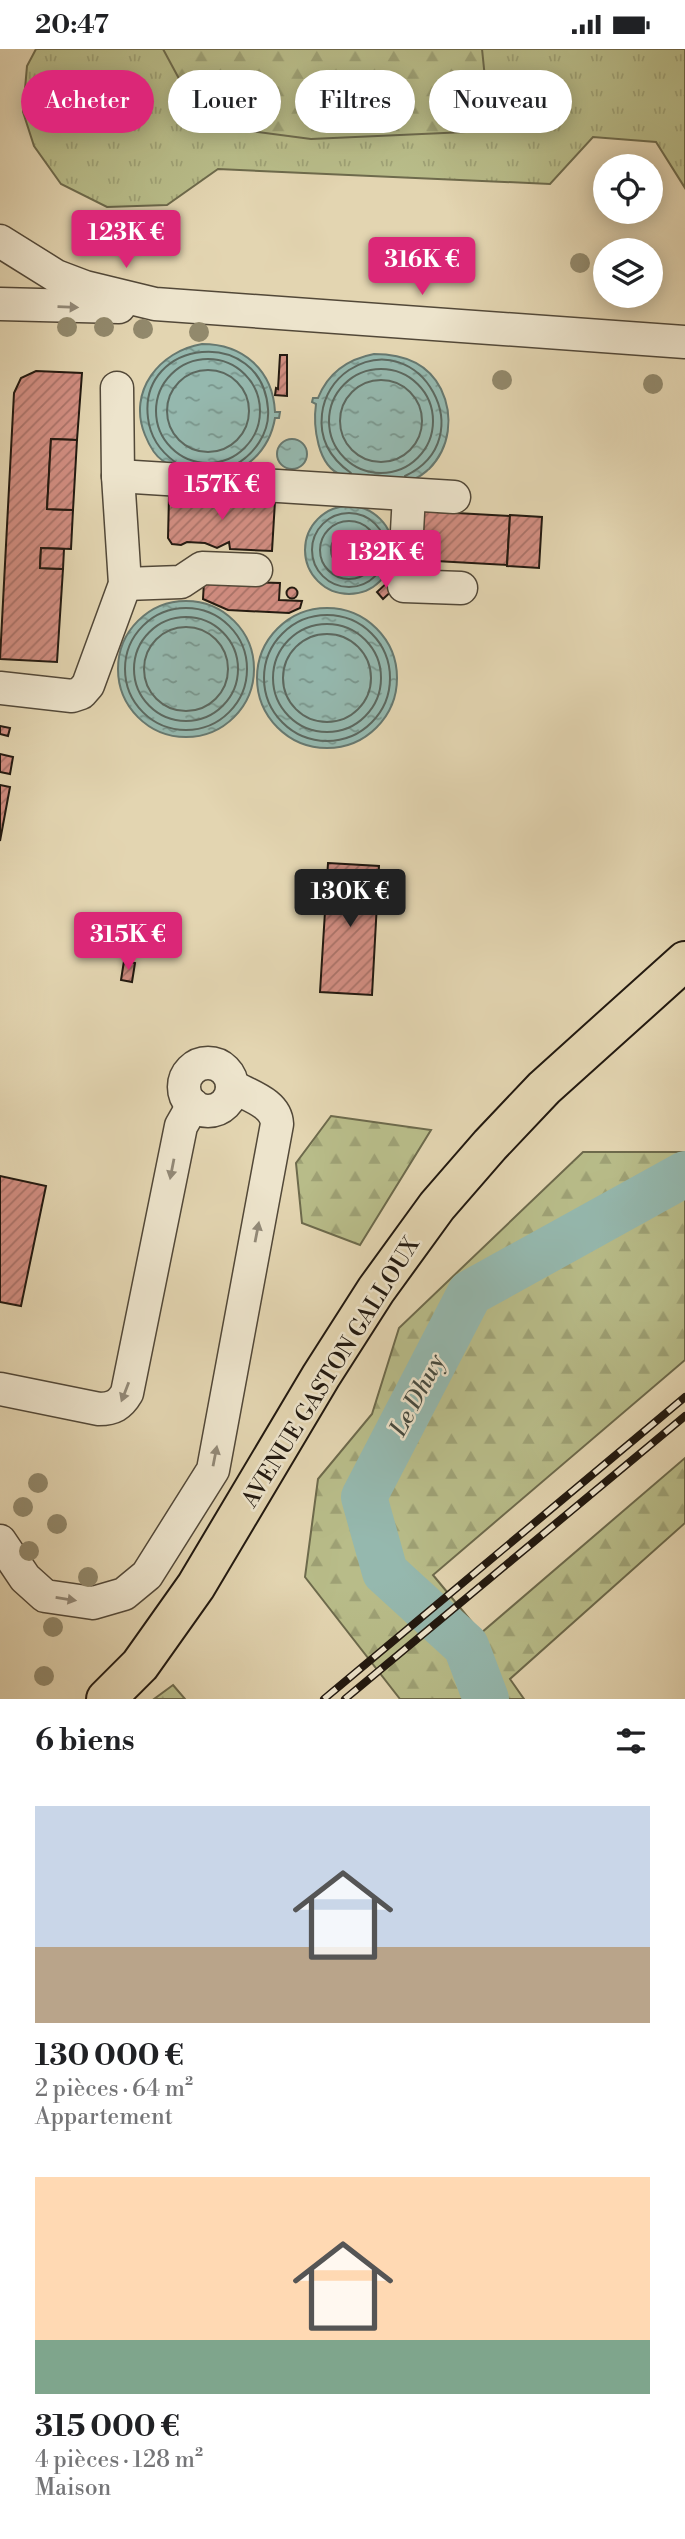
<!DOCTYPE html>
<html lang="fr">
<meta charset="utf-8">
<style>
:root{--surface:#fff;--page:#f6f6f6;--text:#202124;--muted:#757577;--accent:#db2777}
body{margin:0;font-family:"Libre Bodoni",serif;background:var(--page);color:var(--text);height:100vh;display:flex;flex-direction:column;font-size:26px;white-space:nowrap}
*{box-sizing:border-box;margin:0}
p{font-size:23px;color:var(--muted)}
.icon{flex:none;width:38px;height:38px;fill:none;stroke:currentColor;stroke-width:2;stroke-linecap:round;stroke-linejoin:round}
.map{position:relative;height:1650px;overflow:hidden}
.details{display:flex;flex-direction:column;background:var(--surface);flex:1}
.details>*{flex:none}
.top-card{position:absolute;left:21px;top:21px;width:644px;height:63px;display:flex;gap:14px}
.controls{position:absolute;left:593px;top:105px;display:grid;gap:14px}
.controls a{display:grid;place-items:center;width:70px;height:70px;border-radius:50%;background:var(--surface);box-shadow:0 4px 18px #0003;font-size:35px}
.price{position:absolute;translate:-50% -60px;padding:0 16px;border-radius:7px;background:var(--accent);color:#fff;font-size:23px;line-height:46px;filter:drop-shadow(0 2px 4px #0008)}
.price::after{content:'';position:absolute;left:50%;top:42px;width:21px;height:16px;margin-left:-10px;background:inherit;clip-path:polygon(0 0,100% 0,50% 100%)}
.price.active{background:#222;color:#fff}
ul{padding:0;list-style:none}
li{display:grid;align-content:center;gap:14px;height:371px;padding:0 35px}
li span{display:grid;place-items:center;height:217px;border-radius:0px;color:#555}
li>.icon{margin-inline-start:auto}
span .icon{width:126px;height:126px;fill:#fffc;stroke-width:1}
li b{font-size:30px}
h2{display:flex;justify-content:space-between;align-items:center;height:84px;padding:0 35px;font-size:30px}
.tag{padding:0 24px;border-radius:32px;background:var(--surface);box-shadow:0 4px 18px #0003;font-size:24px;line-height:63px}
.tag.active{background:var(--accent);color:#fff}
.status{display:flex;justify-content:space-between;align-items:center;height:49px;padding:0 35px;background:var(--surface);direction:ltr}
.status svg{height:19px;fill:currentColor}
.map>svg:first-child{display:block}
.grass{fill:url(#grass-tufts);stroke:#6d6a4c;stroke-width:2}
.forest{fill:url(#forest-firs);stroke:#6d6a4c;stroke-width:2}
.water{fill:url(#water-ripples);stroke:#67786f;stroke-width:2}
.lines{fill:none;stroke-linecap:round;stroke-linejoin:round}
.shore{stroke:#5c685f;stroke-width:2}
.river{stroke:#95b8ae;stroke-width:46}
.building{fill:url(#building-hatch);stroke:#221910;stroke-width:2}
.minor-casing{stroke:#524838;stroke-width:35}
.major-casing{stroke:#221910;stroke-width:42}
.minor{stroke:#ede4cc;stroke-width:32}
.major{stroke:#e3d5b1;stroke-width:38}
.rail-casing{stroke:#221910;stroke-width:8}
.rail{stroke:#ede4cc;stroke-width:5;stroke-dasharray:16;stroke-linecap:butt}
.tree{fill:#92896c}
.oneway{fill:#928977}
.labels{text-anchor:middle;stroke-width:5;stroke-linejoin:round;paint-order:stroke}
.street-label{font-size:23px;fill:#221910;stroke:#ede4cc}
.water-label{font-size:24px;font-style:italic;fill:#44493f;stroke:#ede4cc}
</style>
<div class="status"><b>20:47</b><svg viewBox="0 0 49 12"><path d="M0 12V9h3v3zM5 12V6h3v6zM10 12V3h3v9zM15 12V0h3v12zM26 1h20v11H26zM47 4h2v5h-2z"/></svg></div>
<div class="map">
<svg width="685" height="1650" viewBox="0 0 685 1650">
<defs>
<pattern id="grass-tufts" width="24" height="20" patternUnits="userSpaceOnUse" patternTransform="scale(1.75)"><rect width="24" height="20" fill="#b8bc89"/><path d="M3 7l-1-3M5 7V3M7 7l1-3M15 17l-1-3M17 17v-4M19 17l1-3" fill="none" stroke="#9ea175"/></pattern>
<pattern id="forest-firs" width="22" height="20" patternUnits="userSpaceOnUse" patternTransform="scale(1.75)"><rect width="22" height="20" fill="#b8bc89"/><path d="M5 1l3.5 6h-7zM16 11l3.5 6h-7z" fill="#9ea175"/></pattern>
<pattern id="water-ripples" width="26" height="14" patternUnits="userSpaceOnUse" patternTransform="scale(1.75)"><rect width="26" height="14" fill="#95b8ae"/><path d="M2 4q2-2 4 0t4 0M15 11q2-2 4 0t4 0" fill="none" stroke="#79958c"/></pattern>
<pattern id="building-hatch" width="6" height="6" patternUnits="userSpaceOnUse" patternTransform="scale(1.75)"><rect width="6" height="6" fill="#d28e82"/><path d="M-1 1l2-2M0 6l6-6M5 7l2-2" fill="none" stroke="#aa7369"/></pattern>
</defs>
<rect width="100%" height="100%" fill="#e3d5b1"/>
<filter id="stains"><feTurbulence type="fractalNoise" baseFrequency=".00286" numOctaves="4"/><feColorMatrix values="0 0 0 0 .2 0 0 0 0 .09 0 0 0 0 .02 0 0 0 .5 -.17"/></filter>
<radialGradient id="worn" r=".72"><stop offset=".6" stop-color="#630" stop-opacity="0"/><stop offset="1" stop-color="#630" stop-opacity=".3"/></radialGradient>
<path class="grass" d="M36,0h649v139l-29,-46 -63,-5 -43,47 -332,-15 -51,36 -60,2 -46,-23 -27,-38 -11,-34 4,-46z"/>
<g class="forest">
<path d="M163,0h319l8,78 -24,5 -155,7 -107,-14z"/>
<path d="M331,1067l100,14 -71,115 -58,-22 -6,-60z"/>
<path d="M583,1103h102v208l-252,215 48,58 204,-175v65l-175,156 14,20h-124l-95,-122 13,-98 54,-65 27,-86z"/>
<path d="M173,1636l12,14h-31z"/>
</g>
<g class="water">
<path d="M202,295c41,0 71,26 73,68h5l-1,6h-4c-4,24 -17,41 -38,53 -14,-1 -66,-3 -74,-10 -9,-6 -14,-16 -18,-26 -18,-44 15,-84 57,-91z"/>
<path d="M374,305c28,0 54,9 67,35 13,27 9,59 -12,80 -5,4 -11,10 -18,11 -9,2 -22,-1 -32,-2 -11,-1 -26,0 -37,-3 -25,-8 -29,-50 -26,-71l-4,-2 1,-4h5c10,-25 30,-39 56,-44z"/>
<circle cx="292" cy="405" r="15"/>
<circle cx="349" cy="501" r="44"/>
<circle cx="186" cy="620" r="68"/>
<circle cx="327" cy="629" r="70"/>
</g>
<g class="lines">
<g class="shore">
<circle cx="208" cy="362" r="52"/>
<circle cx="381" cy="372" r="52"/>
<circle cx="208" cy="362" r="41"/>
<circle cx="381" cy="372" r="41"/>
<path d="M175,413c-15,-11 -25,-26 -27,-44 -10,-80 114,-93 120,-9 2,24 -14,46 -35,57"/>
<path d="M351,424c-20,-14 -32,-34 -29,-59 2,-18 12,-34 27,-44 71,-45 135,69 56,106"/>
<circle cx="349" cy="501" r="37"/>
<circle cx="349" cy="501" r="29"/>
<circle cx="349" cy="501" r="18"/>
<circle cx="186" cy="620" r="61"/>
<circle cx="327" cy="629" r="63"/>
<circle cx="186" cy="620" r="52"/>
<circle cx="327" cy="629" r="54"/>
<circle cx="186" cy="620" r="42"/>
<circle cx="327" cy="629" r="44"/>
</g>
<path class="river" d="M486,1650l-20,-53 -81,-74 -21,-75 106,-204 215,-119"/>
</g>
<g class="building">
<path d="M280,306h7v41l-12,-1 1,-7 2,1z"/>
<path d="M36,322l46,2 -5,67 -26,-1 -4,70 26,1 -2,39 -30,-1 -1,20 23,1 -6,93 -57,-3 14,-266 7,-15z"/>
<path d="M51,390l26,1 -4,70 -26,-1z"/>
<path d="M169,447l106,5 -3,50 -42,-2 -1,-7 -12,6 -12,-5 -18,-1 -6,3 -9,-1 -4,-6z"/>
<path d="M420,462l90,5 -3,49 -89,-5z"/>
<path d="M510,466l32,2 -3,51 -32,-2z"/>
<path d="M41,499l23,1 -1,20 -23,-1z"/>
<path d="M204,532l76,2 -1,17 23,1 -2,7 -11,5 -61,-3 -25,-11z"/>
<path d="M389,532l6,7 -12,11 -6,-7z"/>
<circle cx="292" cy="544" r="5.5"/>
<path d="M0,677l10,2 -2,8 -8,-2z"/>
<path d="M0,705l13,3 -3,17 -10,-2z"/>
<path d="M0,736l10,2 -10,54z"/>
<path d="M328,814l51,3 -7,129 -52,-3z"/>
<path d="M124,912l11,2 -3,19 -11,-2z"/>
<path d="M0,1127l46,10 -25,120 -21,-4z"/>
</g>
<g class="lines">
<g class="minor-casing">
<g id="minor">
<path d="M0,192l56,35 29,11 70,17 530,38"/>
<path d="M0,255l119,3"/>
<path d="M118,427l336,21"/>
<path d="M409,446l-5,91 57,2"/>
<path d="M125,535l56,-2 21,-14 54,2"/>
<path d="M0,639l72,8 9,-3 7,-8 37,-101 -7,-108 -1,-88"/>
<circle cx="208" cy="1038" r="24"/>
<path d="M0,1340l99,20c14,0 21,-4 28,-16l54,-267 12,-21"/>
<path d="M0,1492l25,37 20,18 48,7 31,-9 23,-19 66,-105 64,-346c-1,-21 -28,-28 -45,-38"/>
</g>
</g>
<g class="major-casing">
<path id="major" d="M106,1650l34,-34 56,-79 125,-210 55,-86 61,-84 53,-61 54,-57 141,-127"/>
</g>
<use href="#minor" class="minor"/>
<use href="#major" class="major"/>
<g class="rail-casing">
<g id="rail">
<path d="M324,1650l361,-302"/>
<path d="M345,1650l340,-283"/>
</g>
</g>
<use href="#rail" class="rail"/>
</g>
<g class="tree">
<circle cx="580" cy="214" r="10"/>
<circle cx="67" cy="278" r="10"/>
<circle cx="104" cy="278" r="10"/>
<circle cx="143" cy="280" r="10"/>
<circle cx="199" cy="283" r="10"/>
<circle cx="502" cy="331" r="10"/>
<circle cx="653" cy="335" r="10"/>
<circle cx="38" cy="1434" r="10"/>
<circle cx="23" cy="1458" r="10"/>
<circle cx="57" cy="1475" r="10"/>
<circle cx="29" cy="1502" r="10"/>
<circle cx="88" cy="1528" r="10"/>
<circle cx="53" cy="1578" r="10"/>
<circle cx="44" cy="1627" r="10"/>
</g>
<defs><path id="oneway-solid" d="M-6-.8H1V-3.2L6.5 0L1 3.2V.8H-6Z" transform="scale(1.75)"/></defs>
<g class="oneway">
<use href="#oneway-solid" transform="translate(68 258) rotate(2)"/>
<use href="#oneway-solid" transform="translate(172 1120) rotate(101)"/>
<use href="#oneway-solid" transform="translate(257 1183) rotate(-79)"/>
<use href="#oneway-solid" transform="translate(125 1343) rotate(111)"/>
<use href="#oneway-solid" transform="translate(215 1407) rotate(-79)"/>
<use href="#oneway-solid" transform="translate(66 1550) rotate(9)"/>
</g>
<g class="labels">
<g class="street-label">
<text transform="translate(330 1323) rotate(-58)" y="8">AVENUE GASTON GALLOUX</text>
</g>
<g class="water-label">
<text transform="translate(417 1346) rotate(-62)" y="8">Le Dhuy</text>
</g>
</g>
<rect width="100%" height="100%" filter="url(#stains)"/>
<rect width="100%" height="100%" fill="url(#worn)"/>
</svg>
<div class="controls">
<a><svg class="icon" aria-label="locate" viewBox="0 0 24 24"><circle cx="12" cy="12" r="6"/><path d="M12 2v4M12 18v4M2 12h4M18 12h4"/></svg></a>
<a><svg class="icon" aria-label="layers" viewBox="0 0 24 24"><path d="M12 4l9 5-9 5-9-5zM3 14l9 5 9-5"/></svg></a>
</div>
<b class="price" style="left:126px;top:221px">123K €</b>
<b class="price" style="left:422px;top:248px">316K €</b>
<b class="price" style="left:222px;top:473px">157K €</b>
<b class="price" style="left:386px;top:541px">132K €</b>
<b class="price active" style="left:350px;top:880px">130K €</b>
<b class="price" style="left:128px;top:923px">315K €</b>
<div class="top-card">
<a class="tag active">Acheter</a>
<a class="tag">Louer</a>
<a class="tag">Filtres</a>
<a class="tag">Nouveau</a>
</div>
</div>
<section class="details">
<h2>6 biens<svg class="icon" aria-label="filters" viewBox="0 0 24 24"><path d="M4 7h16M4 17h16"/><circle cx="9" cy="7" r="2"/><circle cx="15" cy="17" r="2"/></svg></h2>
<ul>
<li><span style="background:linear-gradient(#c9d6e8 65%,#b9a48a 0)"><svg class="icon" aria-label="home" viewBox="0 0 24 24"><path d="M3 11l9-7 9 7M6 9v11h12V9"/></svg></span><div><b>130 000 €</b><p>2 pièces · 64 m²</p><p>Appartement</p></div></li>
<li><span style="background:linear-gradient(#ffd9b3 75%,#7fa58c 0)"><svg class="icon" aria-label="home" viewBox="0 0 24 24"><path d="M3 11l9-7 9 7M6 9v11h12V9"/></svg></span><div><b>315 000 €</b><p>4 pièces · 128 m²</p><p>Maison</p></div></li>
</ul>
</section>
